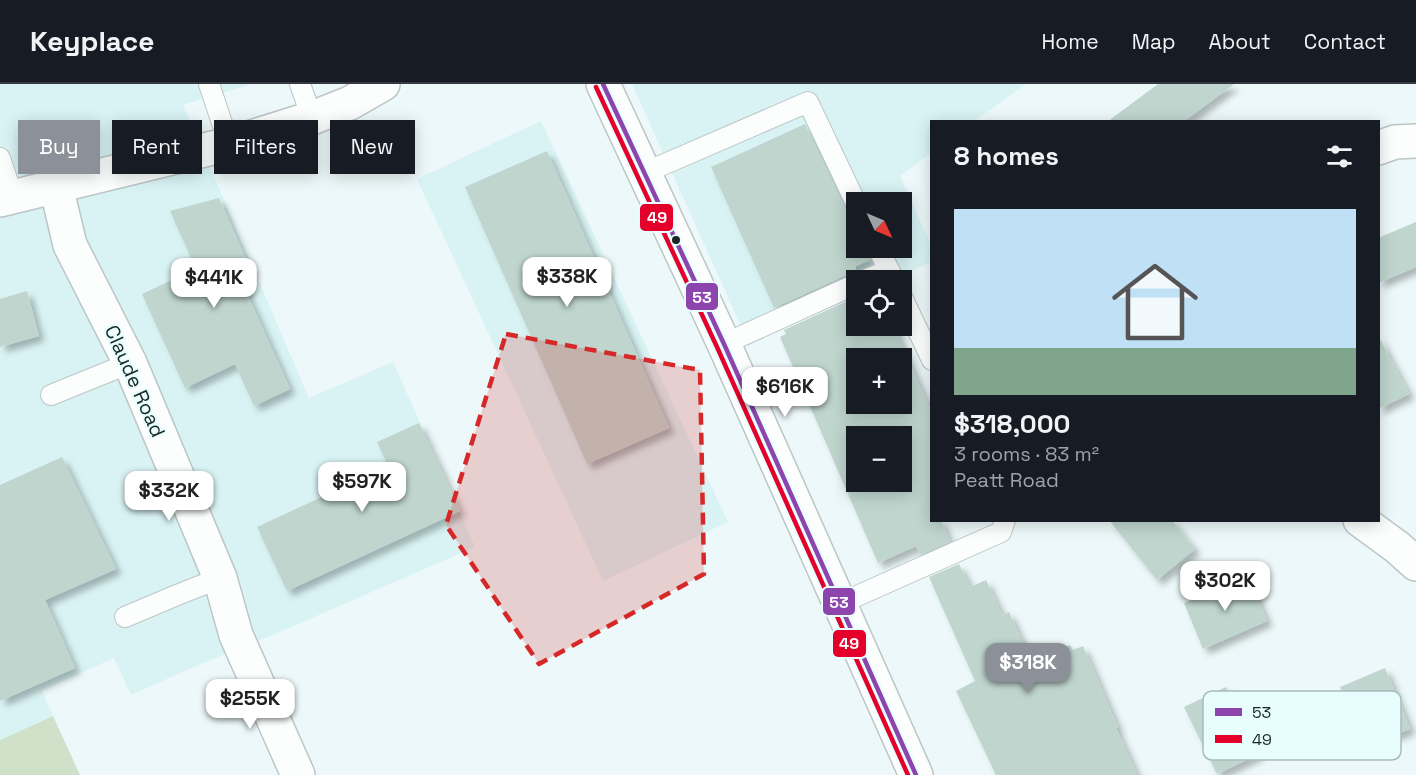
<!DOCTYPE html>
<meta charset="utf-8">
<style>
:root{--surface:#171b24;--page:#242831;--text:#f1f3f6;--muted:#9ea1a6;--line:#363941;--accent:#8c9099}
body{margin:0;font-family:"Space Grotesk",sans-serif;background:var(--page);color:var(--text);height:100vh;display:flex;flex-direction:column;font-size:22px;white-space:nowrap}
*{box-sizing:border-box;margin:0}
p{font-size:20px;color:var(--muted)}
.icon{flex:none;width:33px;height:33px;fill:none;stroke:currentColor;stroke-width:2;stroke-linecap:round;stroke-linejoin:round}
.map{position:relative;flex:1;overflow:hidden}
.sheet{position:absolute;left:930px;top:36px;width:450px;height:402px;display:flex;flex-direction:column;background:var(--surface);border-radius:0px;box-shadow:0 3px 15px #0003}
.sheet>*{flex:none}
.top-card{position:absolute;left:18px;top:36px;width:570px;height:54px;display:flex;gap:12px}
.needle{width:39px;rotate:134deg}
.controls{position:absolute;left:846px;top:108px;display:grid;gap:12px}
.controls a{display:grid;place-items:center;width:66px;height:66px;border-radius:0px;background:var(--surface);box-shadow:0 3px 15px #0003;font-size:30px}
.price{position:absolute;translate:-50% -51px;padding:0 14px;border-radius:12px;background:#fff;color:#222;font-size:20px;line-height:39px;filter:drop-shadow(0 2px 3px #0008)}
.price::after{content:'';position:absolute;left:50%;top:36px;width:18px;height:14px;margin-left:-9px;background:inherit;clip-path:polygon(0 0,100% 0,50% 100%)}
.price.current{background:var(--accent);color:#fff}
ul{padding:0;list-style:none}
li{display:grid;align-content:center;gap:12px;height:318px;padding:0 24px}
li+li{border-top:2px solid var(--line)}
li span{display:grid;place-items:center;height:186px;border-radius:0px;color:#555}
li>.icon{margin-inline-start:auto}
span .icon{width:108px;height:108px;fill:#fffc;stroke-width:1}
li b{font-size:26px}
h2{display:flex;justify-content:space-between;align-items:center;height:72px;padding:0 24px;font-size:26px}
.tag{padding:0 21px;border-radius:0px;background:var(--surface);box-shadow:0 3px 15px #0003;font-size:21px;line-height:54px}
.tag.current{background:var(--accent);color:#fff}
header{display:flex;align-items:center;gap:36px;box-sizing:border-box;height:84px;padding:0 30px;background:var(--surface);border-bottom:2px solid var(--line)}
header strong{font-size:28px}
nav{display:flex;gap:33px;margin-inline-start:auto;font-size:21px}
.map>svg:first-child{display:block}
.built{fill:#d9f3f4;fill-rule:evenodd}
.green{fill:#d0e1ca}
.building{fill:#bfd5ce;fill-rule:evenodd;filter:url(#shadow)}
.lines{fill:none;stroke-linecap:round;stroke-linejoin:round}
.service-casing{stroke:#bcc6c6;stroke-width:22}
.minor-casing{stroke:#bcc6c6;stroke-width:36}
.tertiary-casing{stroke:#bcc6c6;stroke-width:36}
.secondary-casing{stroke:#bcc6c6;stroke-width:36}
.service{stroke:#fcfefe;stroke-width:20}
.minor{stroke:#fcfefe;stroke-width:33}
.tertiary{stroke:#fcfefe;stroke-width:33}
.secondary{stroke:#fcfefe;stroke-width:33}
.bus-1-casing{stroke:#e7fdfe;stroke-width:9}
.bus-2-casing{stroke:#e7fdfe;stroke-width:9}
.bus-1{stroke:#8e44ad;stroke-width:4.5}
.bus-2{stroke:#e4002b;stroke-width:4.5}
.marked{fill:#d62828;fill-opacity:0.2;stroke:#d62828;stroke-width:4.5;stroke-dasharray:12 8;stroke-linejoin:round}
.bus-dot{fill:#1a2525;stroke:#e7fdfe;stroke-width:2}
.labels{text-anchor:middle;stroke-width:4.5;stroke-linejoin:round;paint-order:stroke}
.street-label{font-size:20px;fill:#1a2525;stroke:#e7fdfe}
.key{fill:#e7fdfe;stroke:#aabcbd;stroke-width:1.5}
.key-label{font-size:16px;fill:#1a2525}
.line-badge{stroke:#e7fdfe;stroke-width:2}
.badge-label{font-size:16px;text-anchor:middle;font-weight:bold;fill:#fff}
</style>
<header>
<strong>Keyplace</strong>
<nav><a>Home</a><a>Map</a><a>About</a><a>Contact</a></nav>
</header>
<div class="map">
<svg width="1416" height="691" viewBox="0 0 1416 691">
<defs>
<filter id="shadow"><feDropShadow dx="5.5" dy="5.5" stdDeviation="3" flood-color="#0004"/></filter>
</defs>
<rect width="100%" height="100%" fill="#ecf8f9"/>
<g class="built">
<path d="M0,0h252l-69,21 126,293 84,-36 82,185 -200,87 -77,31 -67,30 -17,-37 -72,33 11,25 -53,24z"/>
<path d="M632,0h394l-52,37 -42,1 -1,31 -31,23 31,69v17l-40,18h-35v16l-107,48zM856,118h46v46h-46z"/>
<path d="M541,37l187,401 -125,59 -186,-402z"/>
</g>
<path class="green" d="M53,632l27,59h-80v-35z"/>
<g class="building">
<path d="M1158,0h76l-51,38h-76z"/>
<path d="M805,40l51,107v17h8l6,12 -14,6v6l-5,1 -77,35 -63,-141z"/>
<path d="M547,67l122,277 -82,36 -122,-277z"/>
<path d="M219,114l32,73 -12,5 51,113 -36,17 -19,-42 -50,24 -43,-94 51,-24 -4,-9 3,-1 -22,-49z"/>
<path d="M1416,138v45l-38,16v-45z"/>
<path d="M27,207l12,45 -39,11v-48z"/>
<path d="M856,213v29h37l39,88v106h9l9,22 -30,13 -4,-9 -38,17 -98,-226 6,-3 -2,-4zM856,274h46v46h-46zM856,352h46v46h-46z"/>
<path d="M1378,251l31,59 -31,15z"/>
<path d="M419,339l41,88 -173,80 -30,-64 131,-61 -11,-24z"/>
<path d="M62,373l54,112 -71,31 30,68 -75,33v-216z"/>
<path d="M1109,436h63l23,29 -38,31z"/>
<path d="M959,480l11,23 16,-7 16,35 7,-3 22,50 39,-17 3,5 10,-4 35,82h-2l21,47h-141l-40,-84 19,-10 -46,-104z"/>
<path d="M1248,492l19,45 -64,28 -19,-46z"/>
<path d="M1385,584l25,61 -45,18 -25,-60z"/>
<path d="M1226,603l33,67 -42,20 -33,-67z"/>
</g>
<g class="lines">
<g class="service-casing">
<g id="service">
<path d="M209,0l20,60"/>
<path d="M300,0l12,34"/>
<path d="M0,74l13,39"/>
<path d="M644,89l164,-71 48,101"/>
<path d="M878,164l11,22"/>
<path d="M865,196l24,-10 5,10"/>
<path d="M902,213l30,63"/>
<path d="M724,260l132,-60"/>
<path d="M51,311l79,-32"/>
<path d="M839,520l162,-72 4,-12"/>
<path d="M125,533l52,-22 43,-17"/>
</g>
</g>
<g class="minor-casing">
<g id="minor">
<path d="M1378,64l17,-6 21,-1"/>
<path d="M56,102l14,59 60,118 90,215 16,57 62,140"/>
<path d="M1360,436l37,27 19,17"/>
</g>
</g>
<g class="tertiary-casing">
<path id="tertiary" d="M603,0l121,260 192,431"/>
</g>
<g class="secondary-casing">
<path id="secondary" d="M0,116l229,-56 83,-26 38,-15 33,-19"/>
</g>
<use href="#service" class="service"/>
<use href="#minor" class="minor"/>
<use href="#tertiary" class="tertiary"/>
<use href="#secondary" class="secondary"/>
<g class="bus-1-casing">
<path id="bus-1" d="M603,0l121,260 192,431"/>
</g>
<g class="bus-2-casing">
<path id="bus-2" d="M596,3l121,260 191,428"/>
</g>
<use href="#bus-1" class="bus-1"/>
<use href="#bus-2" class="bus-2"/>
</g>
<path class="marked" d="M506,250l194,36 4,204 -165,90 -93,-139z"/>
<circle class="bus-dot" cx="676" cy="156" r="5"/>
<g class="labels">
<g class="street-label">
<text transform="translate(135 297) rotate(66)" y="7">Claude Road</text>
</g>
</g>
<rect x="1203" y="607" width="198" height="69" rx="9" class="key"/>
<rect x="1215" y="624" width="27" height="8" fill="#8e44ad"/>
<rect x="1215" y="651" width="27" height="8" fill="#e4002b"/>
<g class="key-label">
<text x="1252" y="634">53</text>
<text x="1252" y="661">49</text>
</g>
<g class="line-badge">
<rect x="639" y="119" width="35" height="29" rx="6" fill="#e4002b"/>
<rect x="685" y="198" width="34" height="29" rx="6" fill="#8e44ad"/>
<rect x="822" y="503" width="34" height="29" rx="6" fill="#8e44ad"/>
<rect x="832" y="545" width="35" height="29" rx="6" fill="#e4002b"/>
</g>
<g class="badge-label">
<text x="657" y="139">49</text>
<text x="702" y="219">53</text>
<text x="839" y="524">53</text>
<text x="849" y="565">49</text>
</g>
</svg>
<div class="controls">
<a><svg class="needle" viewBox="-14 -14 28 28"><path d="M0-13l5 13h-10z" fill="#e53935"/><path d="M0 13l5-13h-10z" fill="#9ea1a6"/></svg></a>
<a><svg class="icon" aria-label="locate" viewBox="0 0 24 24"><circle cx="12" cy="12" r="6"/><path d="M12 2v4M12 18v4M2 12h4M18 12h4"/></svg></a>
<a>+</a>
<a>−</a>
</div>
<b class="price" style="left:567px;top:224px">$338K</b>
<b class="price" style="left:214px;top:225px">$441K</b>
<b class="price" style="left:785px;top:334px">$616K</b>
<b class="price" style="left:362px;top:429px">$597K</b>
<b class="price" style="left:169px;top:438px">$332K</b>
<b class="price" style="left:1225px;top:528px">$302K</b>
<b class="price current" style="left:1028px;top:610px">$318K</b>
<b class="price" style="left:250px;top:646px">$255K</b>
<div class="top-card">
<a class="tag current">Buy</a>
<a class="tag">Rent</a>
<a class="tag">Filters</a>
<a class="tag">New</a>
</div>
<section class="sheet">
<h2>8 homes<svg class="icon" aria-label="filters" viewBox="0 0 24 24"><path d="M4 7h16M4 17h16"/><circle cx="9" cy="7" r="2"/><circle cx="15" cy="17" r="2"/></svg></h2>
<ul>
<li><span style="background:linear-gradient(#bfe0f5 75%,#7fa58c 0)"><svg class="icon" aria-label="home" viewBox="0 0 24 24"><path d="M3 11l9-7 9 7M6 9v11h12V9"/></svg></span><div><b>$318,000</b><p>3 rooms · 83 m²</p><p>Peatt Road</p></div></li>
</ul>
</section>
</div>
